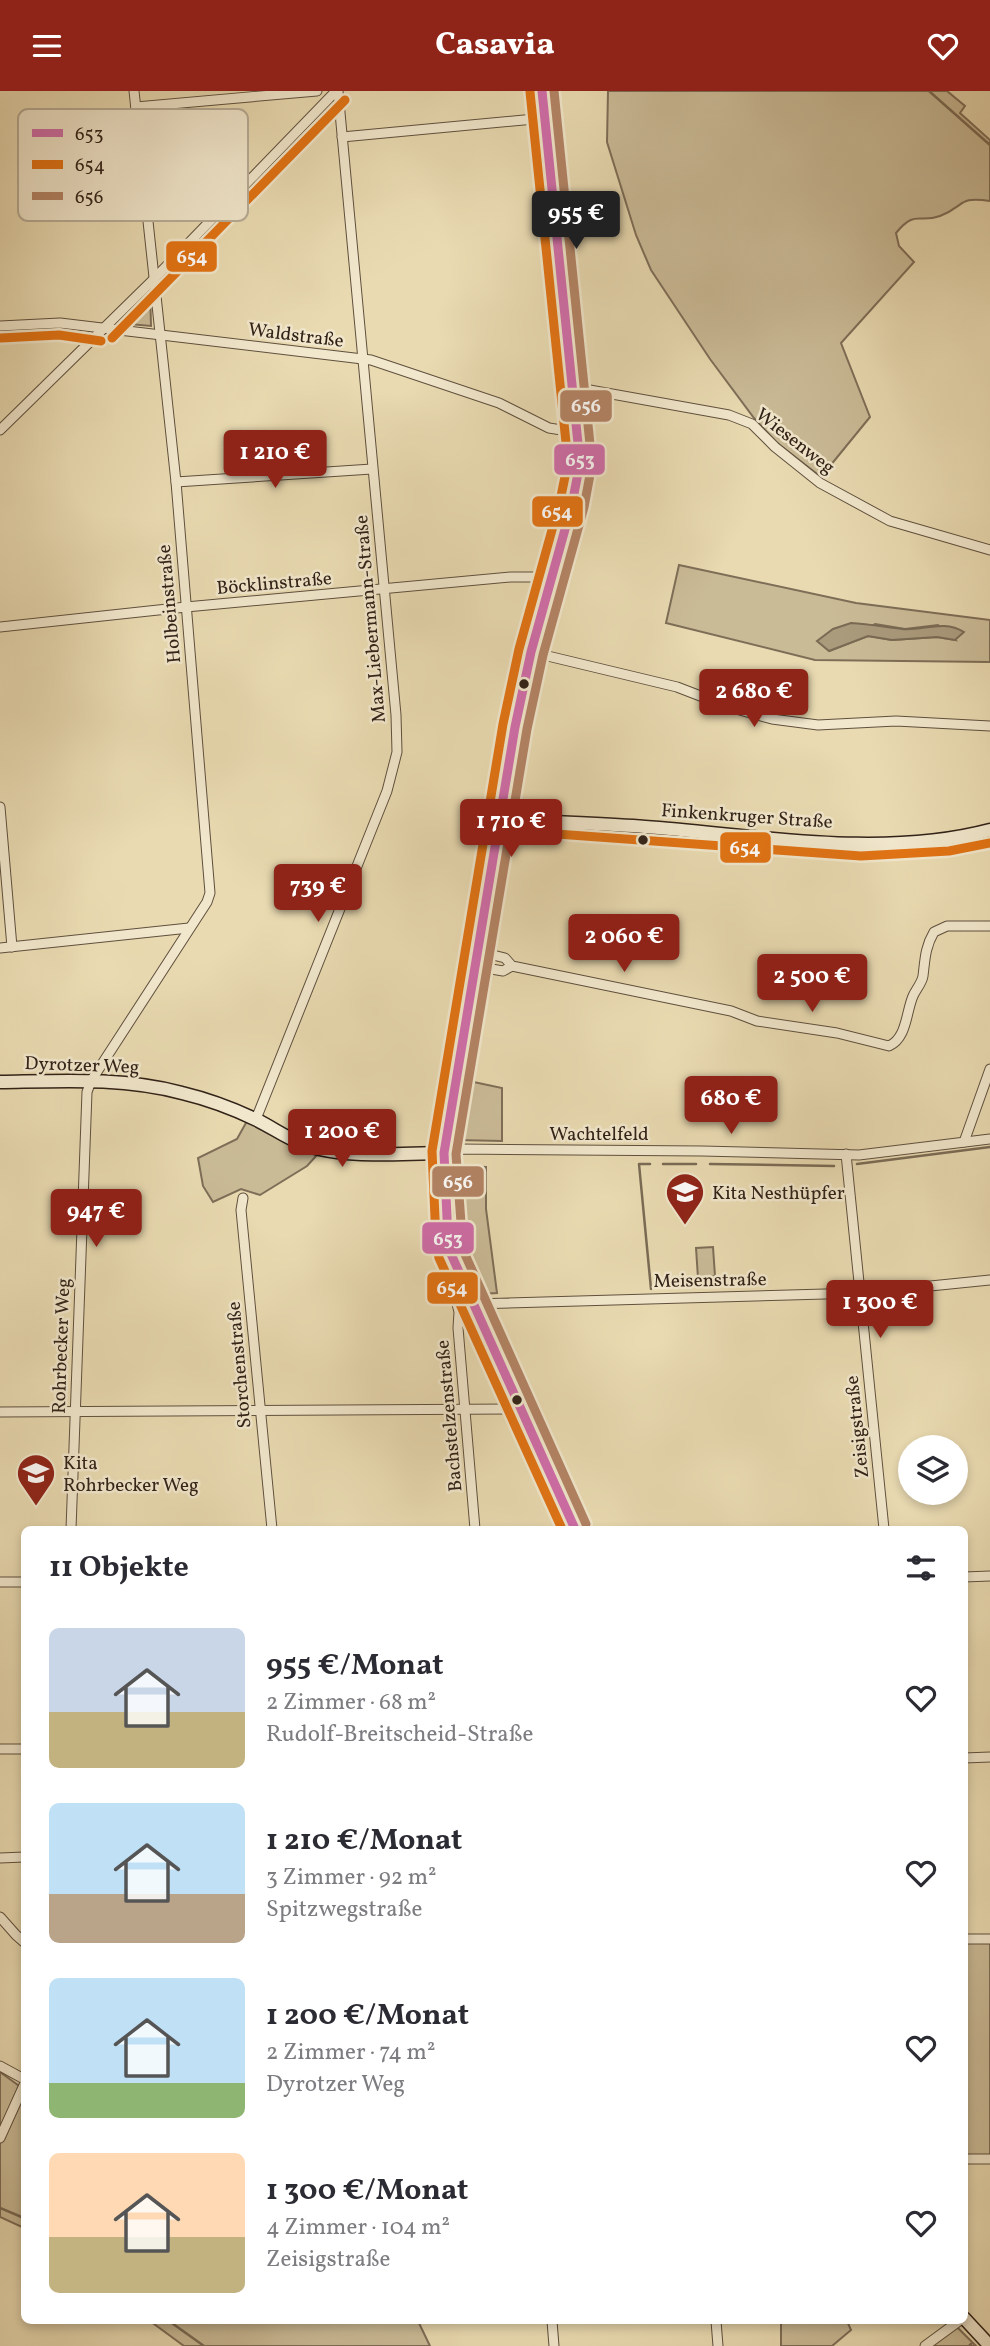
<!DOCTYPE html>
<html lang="de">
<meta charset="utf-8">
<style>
:root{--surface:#fff;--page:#f7f7f7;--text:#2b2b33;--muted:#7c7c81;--accent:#8f2418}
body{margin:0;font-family:Vollkorn,serif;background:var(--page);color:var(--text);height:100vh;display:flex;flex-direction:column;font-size:26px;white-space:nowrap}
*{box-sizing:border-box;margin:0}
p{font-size:23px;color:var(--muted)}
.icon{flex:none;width:38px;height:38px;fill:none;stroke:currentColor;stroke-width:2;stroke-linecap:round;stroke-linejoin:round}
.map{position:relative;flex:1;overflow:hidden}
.side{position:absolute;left:21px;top:1435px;width:947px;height:798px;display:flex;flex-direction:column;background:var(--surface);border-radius:10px;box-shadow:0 4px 10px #0003}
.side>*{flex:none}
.buttons{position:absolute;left:898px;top:1344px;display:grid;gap:14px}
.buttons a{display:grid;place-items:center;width:70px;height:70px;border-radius:50%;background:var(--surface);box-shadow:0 4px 10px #0003;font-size:35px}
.price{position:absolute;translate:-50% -60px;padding:0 16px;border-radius:7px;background:var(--accent);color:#fff;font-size:23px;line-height:46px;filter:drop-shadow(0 2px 4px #0008)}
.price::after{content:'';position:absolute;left:50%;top:42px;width:21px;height:16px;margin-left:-10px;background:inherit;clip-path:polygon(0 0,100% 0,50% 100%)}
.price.current{background:#222;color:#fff}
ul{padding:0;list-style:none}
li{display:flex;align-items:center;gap:21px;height:175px;padding:0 28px}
li span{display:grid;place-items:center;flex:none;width:196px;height:140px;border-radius:10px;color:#555}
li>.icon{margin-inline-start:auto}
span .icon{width:84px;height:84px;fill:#fffc;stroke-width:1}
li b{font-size:30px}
h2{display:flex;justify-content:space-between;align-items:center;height:84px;padding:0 28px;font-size:30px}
header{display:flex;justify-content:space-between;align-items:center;height:91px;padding:0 28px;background:var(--accent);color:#fff;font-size:32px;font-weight:800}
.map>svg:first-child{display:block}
.green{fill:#cabb97;stroke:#7e6e58;stroke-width:2;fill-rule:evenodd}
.water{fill:#aa9b7d;stroke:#7a6b55;stroke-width:2}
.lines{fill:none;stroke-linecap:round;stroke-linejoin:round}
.stream{stroke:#7a6b55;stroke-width:2.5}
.street-casing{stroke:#5f503e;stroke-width:11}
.secondary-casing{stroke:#312218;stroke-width:15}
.street{stroke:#f1e7cc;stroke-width:9}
.secondary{stroke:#f1e7cc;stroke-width:12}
.bus-1-casing{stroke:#f1e7cc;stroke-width:14}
.bus-2-casing{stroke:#f1e7cc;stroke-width:14}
.bus-3-casing{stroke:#f1e7cc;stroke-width:14}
.bus-1{stroke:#d06daa;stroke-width:9}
.bus-2{stroke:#e17314;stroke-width:9}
.bus-3{stroke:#b38465;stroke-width:9}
.bus-dot{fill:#312218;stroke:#f1e7cc;stroke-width:2.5}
.labels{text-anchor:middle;stroke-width:5;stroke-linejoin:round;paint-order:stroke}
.street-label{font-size:19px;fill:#312218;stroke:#f1e7cc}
.poi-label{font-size:19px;fill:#312218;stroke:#f1e7cc;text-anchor:start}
.key{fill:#f1e7cc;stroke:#b7ac96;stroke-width:2}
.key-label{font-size:19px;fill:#312218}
.line-badge{stroke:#f1e7cc;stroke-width:2.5}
.badge-label{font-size:19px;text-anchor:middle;font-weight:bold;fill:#fff}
</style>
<header><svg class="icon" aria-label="menu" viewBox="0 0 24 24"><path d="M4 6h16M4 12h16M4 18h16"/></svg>Casavia<svg class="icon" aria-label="heart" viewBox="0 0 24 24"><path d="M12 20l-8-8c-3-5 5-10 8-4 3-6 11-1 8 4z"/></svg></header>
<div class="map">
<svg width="990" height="2255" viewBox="0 0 990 2255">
<rect width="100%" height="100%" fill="#e9dab1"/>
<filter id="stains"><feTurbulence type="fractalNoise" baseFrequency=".00286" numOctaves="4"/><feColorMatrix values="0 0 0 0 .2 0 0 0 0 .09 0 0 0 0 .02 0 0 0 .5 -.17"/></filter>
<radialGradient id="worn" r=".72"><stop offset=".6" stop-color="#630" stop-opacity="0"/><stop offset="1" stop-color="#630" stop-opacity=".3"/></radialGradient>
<g class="green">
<path d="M608,0h339l18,15 -5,7 30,27v61c-33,-5 -24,5 -50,15 -22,8 -24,-7 -44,17l3,13 15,16 -73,81 29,74 -49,60 -45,-35 -22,-24 -44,-59 -59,-89 -15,-35 -29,-93z"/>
<path d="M150,200l1,35 -34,-3z"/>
<path d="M679,474l177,38 134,17v42l-175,-2 -149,-37zM875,533l30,5 33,-4 17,15 -18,-3 -45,3 -24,-4 -39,15z"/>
<path d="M469,990l33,7v53l-46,-1z"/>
<path d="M247,1030l70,34 -10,11 -47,29 -19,-6 -28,13 -10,-16 -5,-28 39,-19z"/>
<path d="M458,1075l28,1v42l11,84 -18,1 -20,-41 -2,-14z"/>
<path d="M713,1156l2,29 -17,2 -2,-30z"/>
<rect x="964" y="1850" width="26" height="217"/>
<path d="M0,1981l22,16 -1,11 3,2v127l-24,-11z"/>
<path d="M150,2230h268l12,25h-246z"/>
<path d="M781,2230h66l4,9 -19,16h-51z"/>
<path d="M957,2236l19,19h-45z"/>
</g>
<path class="water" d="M851,532c17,1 34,4 51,6 22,2 41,-10 62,3l-9,8 -18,-3 -45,3 -24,-4 -39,15 -12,-10 16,-12z"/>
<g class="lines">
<g class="stream">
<path d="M929,0l61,54"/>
<path d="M650,1073h-11l12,125"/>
<path d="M663,1073h33"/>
<path d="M710,1073l124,2"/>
<path d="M857,1073l133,-17"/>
<path d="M0,2117l24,10"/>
<path d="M169,2230l35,25"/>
<path d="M969,2255l2,-2"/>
</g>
<g class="street-casing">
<g id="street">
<path d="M136,16l181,-16"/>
<path d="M342,46l203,-19"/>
<path d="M0,235l60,-3 311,37 128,43 50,25 19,3 9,-1"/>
<path d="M573,296l156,28 23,9 23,23 45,36 70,38 100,29"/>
<path d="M0,339l153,-150 183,-189"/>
<path d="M176,391l196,-13"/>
<path d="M0,536l186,-20 325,-30h22l18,3"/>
<path d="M531,561l146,35 52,20 43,12 46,6 78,-4 94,5"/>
<path d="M0,716l12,140"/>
<path d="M0,857l189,-20"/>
<path d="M477,860l28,7 7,8 219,45 26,10 80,12 52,13c18,-8 17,-34 24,-50 3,-7 9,-13 10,-20 2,-16 2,-29 11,-44l13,-6h43"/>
<path d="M474,875l29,5 9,-5"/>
<path d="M256,1028l131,-328 10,-39 -1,-37 -58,-624"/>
<path d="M964,1051l26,-73"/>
<path d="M444,1062l14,-4 244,2 157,4 131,-16"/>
<path d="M846,1063l38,375"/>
<path d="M243,1107l-2,12 31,319"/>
<path d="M456,1209l3,12 -1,16 17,201"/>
<path d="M473,1213l388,-11 129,-13"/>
<path d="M0,1321l520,-3"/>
<path d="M71,1438l16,-437 4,-11 116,-179 3,-9 -34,-411 -42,-391"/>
<path d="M964,1486l26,-1"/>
<path d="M0,1491h24"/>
<path d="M0,1658h24"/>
<path d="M964,1667l26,-1"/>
<path d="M0,1767l24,-1"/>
<path d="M0,1826l16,18 8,7"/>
<path d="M964,1848h26"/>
<path d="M0,1975l24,13"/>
<path d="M0,2047l24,-53"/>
<path d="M964,2068h26"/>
<path d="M552,2230l2,25"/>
<path d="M716,2230l2,25"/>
<path d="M925,2255l34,-25"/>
</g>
</g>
<g class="secondary-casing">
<g id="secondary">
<path d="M542,0l38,372 -8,41 -41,148 -16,75 -71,426 4,86 3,15 124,275"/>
<path d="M501,727c48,5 96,5 144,9 111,8 235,32 345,3"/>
<path d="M0,991c61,-1 122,-5 182,11 25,6 52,16 75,27 16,8 31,19 48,25 43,14 93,8 139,8"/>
<path d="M964,2227l26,28"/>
</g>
</g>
<use href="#street" class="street"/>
<use href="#secondary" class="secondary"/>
<g class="bus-1-casing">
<path id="bus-1" d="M542,0l38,372 -8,41 -41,148 -16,75 -71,426 4,86 3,15 124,275"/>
</g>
<g class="bus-2-casing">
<g id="bus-2">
<path d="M530,1l38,370 -8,39 -41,148 -16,75 -71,427 4,89 3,18 123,271"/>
<path d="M1,247l58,-3 42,6"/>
<path d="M112,247l233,-238"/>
<path d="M500,739l361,26 88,-5 41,-8"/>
</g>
</g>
<g class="bus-3-casing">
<path id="bus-3" d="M554,0l38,373 -8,43 -41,148 -16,74 -71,425 7,96 123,274"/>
</g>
<use href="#bus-1" class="bus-1"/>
<use href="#bus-2" class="bus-2"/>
<use href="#bus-3" class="bus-3"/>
</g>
<defs>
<g id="school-pin" transform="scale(2.0125)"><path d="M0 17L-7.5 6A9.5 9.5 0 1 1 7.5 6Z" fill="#8f2418" stroke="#f1e7cc"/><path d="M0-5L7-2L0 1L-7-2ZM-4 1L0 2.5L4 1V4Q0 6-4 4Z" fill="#fff"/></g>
</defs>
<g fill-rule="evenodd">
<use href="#school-pin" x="685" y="1101"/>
<use href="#school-pin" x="36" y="1382"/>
</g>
<g class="bus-dot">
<circle cx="524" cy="593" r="6"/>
<circle cx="643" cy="749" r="6"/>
<circle cx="517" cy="1309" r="6"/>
</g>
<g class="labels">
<g class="street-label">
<text transform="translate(296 243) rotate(7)" y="7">Waldstraße</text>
<text transform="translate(796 349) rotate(38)" y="7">Wiesenweg</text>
<text transform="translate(274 491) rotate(-5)" y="7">Böcklinstraße</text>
<text transform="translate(168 513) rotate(-95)" y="7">Holbeinstraße</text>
<text transform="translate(369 528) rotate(-95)" y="7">Max-Liebermann-Straße</text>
<text transform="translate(747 724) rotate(4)" y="7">Finkenkruger Straße</text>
<text transform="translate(82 973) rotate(2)" y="7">Dyrotzer Weg</text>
<text x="599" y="1049">Wachtelfeld</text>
<text transform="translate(710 1188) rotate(-1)" y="7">Meisenstraße</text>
<text transform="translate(60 1255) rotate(-88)" y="7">Rohrbecker Weg</text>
<text transform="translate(238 1274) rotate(-95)" y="7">Storchenstraße</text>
<text transform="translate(448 1325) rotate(-95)" y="7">Bachstelzenstraße</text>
<text transform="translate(856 1336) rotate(-96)" y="7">Zeisigstraße</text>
</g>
<g class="poi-label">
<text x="712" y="1108">Kita Nesthüpfer</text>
<text x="63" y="1378">Kita<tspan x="63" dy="22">Rohrbecker Weg</tspan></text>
</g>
</g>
<rect x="18" y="18" width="230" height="112" rx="10" class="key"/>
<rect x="32" y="38" width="31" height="8" fill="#d06daa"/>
<rect x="32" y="69" width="31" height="9" fill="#e17314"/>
<rect x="32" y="101" width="31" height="8" fill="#b38465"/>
<g class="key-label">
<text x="75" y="49">653</text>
<text x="75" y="80">654</text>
<text x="75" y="112">656</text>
</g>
<g class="line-badge">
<rect x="165" y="149" width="53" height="33" rx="7" fill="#e17314"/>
<rect x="559" y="298" width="54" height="34" rx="7" fill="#b38465"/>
<rect x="553" y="352" width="53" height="33" rx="7" fill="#d06daa"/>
<rect x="531" y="404" width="53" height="33" rx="7" fill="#e17314"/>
<rect x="719" y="740" width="53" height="33" rx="7" fill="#e17314"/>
<rect x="431" y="1074" width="54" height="33" rx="7" fill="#b38465"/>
<rect x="421" y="1130" width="54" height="34" rx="7" fill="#d06daa"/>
<rect x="426" y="1180" width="53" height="34" rx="7" fill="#e17314"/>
</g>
<g class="badge-label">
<text x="192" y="172">654</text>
<text x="586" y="321">656</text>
<text x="580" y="375">653</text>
<text x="557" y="427">654</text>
<text x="745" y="763">654</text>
<text x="458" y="1097">656</text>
<text x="448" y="1154">653</text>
<text x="452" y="1203">654</text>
</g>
<rect width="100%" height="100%" filter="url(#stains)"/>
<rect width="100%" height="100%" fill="url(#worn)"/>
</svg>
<div class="buttons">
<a><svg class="icon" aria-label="layers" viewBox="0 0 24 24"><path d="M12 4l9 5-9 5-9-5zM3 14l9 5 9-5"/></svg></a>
</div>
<b class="price current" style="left:576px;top:160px">955 €</b>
<b class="price" style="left:275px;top:399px">1 210 €</b>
<b class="price" style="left:754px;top:638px">2 680 €</b>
<b class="price" style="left:511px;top:768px">1 710 €</b>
<b class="price" style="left:318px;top:833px">739 €</b>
<b class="price" style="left:624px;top:883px">2 060 €</b>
<b class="price" style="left:812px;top:923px">2 500 €</b>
<b class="price" style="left:731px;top:1045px">680 €</b>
<b class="price" style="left:342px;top:1078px">1 200 €</b>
<b class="price" style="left:96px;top:1158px">947 €</b>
<b class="price" style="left:880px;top:1249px">1 300 €</b>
<section class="side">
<h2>11 Objekte<svg class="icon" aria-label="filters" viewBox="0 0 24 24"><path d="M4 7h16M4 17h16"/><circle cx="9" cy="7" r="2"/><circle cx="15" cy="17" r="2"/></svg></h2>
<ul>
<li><span style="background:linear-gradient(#c9d6e8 60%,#c2b280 0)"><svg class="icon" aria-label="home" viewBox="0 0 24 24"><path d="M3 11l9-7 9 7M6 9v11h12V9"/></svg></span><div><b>955 €/Monat</b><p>2 Zimmer · 68 m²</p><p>Rudolf-Breitscheid-Straße</p></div><svg class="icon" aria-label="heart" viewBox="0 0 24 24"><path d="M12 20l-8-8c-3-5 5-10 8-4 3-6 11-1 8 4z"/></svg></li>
<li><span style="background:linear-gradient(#bfe0f5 65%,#b9a48a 0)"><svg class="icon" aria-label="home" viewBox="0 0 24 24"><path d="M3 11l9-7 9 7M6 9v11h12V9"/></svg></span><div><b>1 210 €/Monat</b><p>3 Zimmer · 92 m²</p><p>Spitzwegstraße</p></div><svg class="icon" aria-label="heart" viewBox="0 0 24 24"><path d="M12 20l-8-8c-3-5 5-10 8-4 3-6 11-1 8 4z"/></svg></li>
<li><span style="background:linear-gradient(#bfe0f5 75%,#8fb573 0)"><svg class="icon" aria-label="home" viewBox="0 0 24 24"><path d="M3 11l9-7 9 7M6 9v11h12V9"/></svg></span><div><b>1 200 €/Monat</b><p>2 Zimmer · 74 m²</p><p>Dyrotzer Weg</p></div><svg class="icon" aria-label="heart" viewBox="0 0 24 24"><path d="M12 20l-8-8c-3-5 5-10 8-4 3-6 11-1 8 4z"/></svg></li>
<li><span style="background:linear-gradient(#ffd9b3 60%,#c2b280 0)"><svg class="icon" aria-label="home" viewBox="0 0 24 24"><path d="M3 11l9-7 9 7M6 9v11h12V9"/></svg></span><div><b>1 300 €/Monat</b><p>4 Zimmer · 104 m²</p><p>Zeisigstraße</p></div><svg class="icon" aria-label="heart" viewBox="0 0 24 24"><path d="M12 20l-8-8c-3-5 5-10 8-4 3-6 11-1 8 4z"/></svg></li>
</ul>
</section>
</div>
